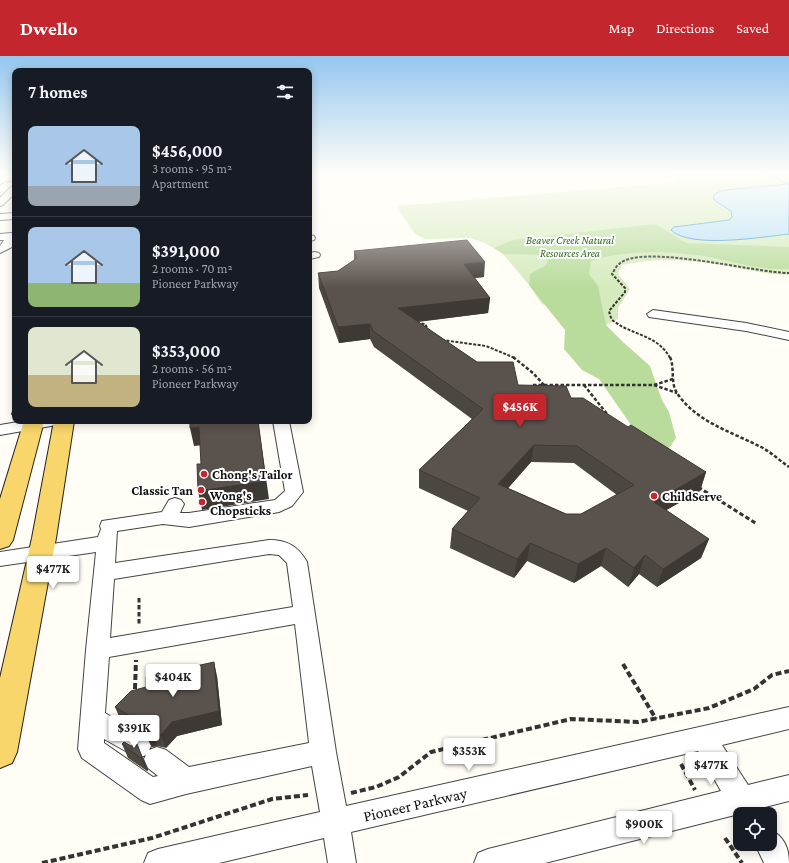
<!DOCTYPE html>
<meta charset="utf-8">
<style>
:root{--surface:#171b24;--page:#20242c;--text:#f1f3f6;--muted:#9ea1a6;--line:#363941;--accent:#c4262e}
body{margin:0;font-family:"Crimson Pro",serif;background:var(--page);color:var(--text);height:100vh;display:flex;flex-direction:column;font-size:15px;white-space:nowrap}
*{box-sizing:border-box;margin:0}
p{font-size:13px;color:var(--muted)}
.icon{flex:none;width:22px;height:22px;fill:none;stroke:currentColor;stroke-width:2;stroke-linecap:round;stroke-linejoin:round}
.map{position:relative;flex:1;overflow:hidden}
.sheet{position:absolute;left:12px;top:12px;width:300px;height:356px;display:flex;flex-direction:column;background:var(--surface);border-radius:8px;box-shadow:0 2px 10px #0003}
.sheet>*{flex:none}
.fabs{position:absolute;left:733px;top:751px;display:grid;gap:8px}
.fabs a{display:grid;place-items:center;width:44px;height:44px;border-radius:8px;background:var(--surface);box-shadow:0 2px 10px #0003;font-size:20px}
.price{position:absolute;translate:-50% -34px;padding:0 9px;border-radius:4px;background:#fff;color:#222;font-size:13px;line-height:26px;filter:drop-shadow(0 1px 2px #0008)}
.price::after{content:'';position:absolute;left:50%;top:24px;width:12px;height:9px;margin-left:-6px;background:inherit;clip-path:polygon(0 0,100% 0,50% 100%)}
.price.current{background:var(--accent);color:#fff}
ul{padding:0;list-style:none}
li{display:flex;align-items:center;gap:12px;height:100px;padding:0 16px}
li+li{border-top:1px solid var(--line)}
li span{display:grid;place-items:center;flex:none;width:112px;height:80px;border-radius:8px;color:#555}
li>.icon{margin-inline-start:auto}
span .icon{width:48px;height:48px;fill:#fffc;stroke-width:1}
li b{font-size:17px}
h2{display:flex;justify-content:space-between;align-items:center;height:48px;padding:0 16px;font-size:17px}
header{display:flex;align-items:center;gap:24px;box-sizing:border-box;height:56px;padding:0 20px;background:var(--accent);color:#fff}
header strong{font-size:19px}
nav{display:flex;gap:22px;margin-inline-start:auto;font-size:14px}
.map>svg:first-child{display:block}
.green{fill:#d5ebbd}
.forest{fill:#b9dc9c}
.water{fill:#b9e0f7;stroke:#3f96cf}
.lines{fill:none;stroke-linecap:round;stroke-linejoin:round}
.stream{fill:#3f96cf;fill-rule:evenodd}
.minor-casing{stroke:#444;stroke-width:2}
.major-casing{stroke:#222;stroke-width:2}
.path-far3{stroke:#333;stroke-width:2;stroke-dasharray:3 1.5;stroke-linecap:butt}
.path-far2{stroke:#333;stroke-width:2.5;stroke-dasharray:3.5 2;stroke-linecap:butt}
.path-far1{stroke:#333;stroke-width:3;stroke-dasharray:4.5 2.5;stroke-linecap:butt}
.path{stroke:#333;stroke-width:4;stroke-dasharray:6 3;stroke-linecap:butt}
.minor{fill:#fff;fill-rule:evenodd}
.major{fill:#f9d66b;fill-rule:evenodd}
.wall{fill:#4d4742;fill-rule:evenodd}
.shaded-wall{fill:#3f3936}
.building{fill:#5a524d;stroke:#3f3936;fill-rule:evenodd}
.poi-dot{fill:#c4262e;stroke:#fff;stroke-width:1.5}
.labels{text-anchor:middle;stroke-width:4;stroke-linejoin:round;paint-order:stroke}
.far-park-label{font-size:11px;font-style:italic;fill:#2f6b1f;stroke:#fff}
.poi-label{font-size:13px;font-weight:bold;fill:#111;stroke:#fff;text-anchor:start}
.near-street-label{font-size:16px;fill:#111;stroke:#fff}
</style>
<header>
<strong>Dwello</strong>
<nav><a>Map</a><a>Directions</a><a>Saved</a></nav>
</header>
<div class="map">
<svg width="789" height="807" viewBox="0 0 789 807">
<rect width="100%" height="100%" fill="#fffdf5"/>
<path class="green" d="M668,119h121v100c-34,-1 -66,-12 -100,-14 -23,-2 -45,-1 -67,4l-4,9 12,15 -12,19v11l-12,6 -64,-21 -13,-19 -26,-31 -18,-11 -15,-5 -45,1 -10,-5 -19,-28 282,-24z"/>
<path class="forest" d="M655,168l31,19 103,4v22c-30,1 -51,-6 -79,-12 -37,-6 -84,-8 -119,4l-2,13 9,12 8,39 17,17 27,24 12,34 7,12 7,26 -9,13 -29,-16 -39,-56 -17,-9 -18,-21 1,-19 -36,-45 1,-11 16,-9 4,-10 -47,-1 -9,-6 19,-8z"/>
<path class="water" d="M789,128v50c-27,3 -99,15 -118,-4l3,-3 55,-7 3,-3 -1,-6 -17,-11 -1,-3 3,-4 9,-3z"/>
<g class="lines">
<path class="stream" d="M773,119l16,9v2l-20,-11z"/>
<g class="minor-casing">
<g id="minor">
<path d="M15,119v6h-10l-5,4v-8z"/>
<path d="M11,131h4v6l-12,12 -3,1v-8z"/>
<path d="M15,157v6l-15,1v-6z"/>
<path d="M11,177l4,1 -3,13 -12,6v-7l4,-6h-4v-6z"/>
<path d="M309,179l5,1 1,2 -1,2 -5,1z"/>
<path d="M315,196l4,1 1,2 -1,2 -10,2v-6z"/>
<path d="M653,254l93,13 43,9v8l-43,-9 -97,-14 -2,-3z"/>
<path d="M24,365h35l-2,3 -6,2 -51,9v-10z"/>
<path d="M273,365h16l14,71 -11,14 -13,6 -90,15 -26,-3 -46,7 -2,32 154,-23c18,0 29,6 38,22l29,190 10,54 443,-99v22l-67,16 26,40 41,-10v26l-28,7 3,6h-24v9l-5,-8 -190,48h-71l4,-10 10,-4 233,-58 -23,-40 -347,81 5,31h-28l-4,-25 -105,25h-75l4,-10 10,-4 162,-37 -8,-46 -126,28 -36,10 -9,-4 -59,-42 -4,-9 8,-99 10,-98 -96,14v-14l98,-15 3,-8 -1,-3 2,-5 60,-9 7,-12 6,-2 6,2 3,4 -4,9h9l86,-13 10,-9zM269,498l10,1 8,8 6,44 -183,31 4,-59zM295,568l14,119 -120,24 -23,-17 -9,-3 -8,3 2,-4 -4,-8 -42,-25 4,-56zM104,683l34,19 8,-3 -2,4 4,9 10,8 -5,1 -49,-34z"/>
<path d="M770,774c14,6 19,18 19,33h-25l-9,-19h15z"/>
</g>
</g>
<g class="major-casing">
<g id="major">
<path d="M24,365h20l-31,119 -4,6 -9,3v-50z"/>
<path d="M54,365h20l-18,117 -39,214 -5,11 -12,5v-90l32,-140z"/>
</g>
</g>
<g class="path-far3">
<path d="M417,267l8,1 4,7"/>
<path d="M442,284l44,6 29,12"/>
<path d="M670,302c-12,-23 -38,-23 -55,-36 -4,-2 -5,-7 -6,-11l16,-19v-4l-13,-14c2,-3 4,-8 7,-10 23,-21 136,9 170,9"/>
</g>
<g class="path-far2">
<path d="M513,301l20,16 11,12"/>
<path d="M670,301c5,11 0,25 7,36 19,29 55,39 84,54 10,5 19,14 28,20"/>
<path d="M533,329h121l23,8"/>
<path d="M584,329l23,29"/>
<path d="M654,329l19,-6"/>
<path d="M12,359l3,-9"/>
<path d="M698,431l2,1"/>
</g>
<g class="path-far1">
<path d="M698,431l59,37"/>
<path d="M139,542v27"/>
</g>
<g class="path">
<path d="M623,608l33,55"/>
<path d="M135,633l1,-29"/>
<path d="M681,708l14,26"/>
<path d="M351,737l25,-6 23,-10 32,-25 140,-33 67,3 71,-14 45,-19 18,-14 17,-4"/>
<path d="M725,782l17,25"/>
<path d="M42,807l110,-25 120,-39 36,-4"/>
</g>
<use href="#minor" class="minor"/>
<use href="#major" class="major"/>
</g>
<g class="wall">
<path d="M354,195l130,26 -10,1 16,20 -2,15 -70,9 59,40 41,23 53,13 57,29 78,45 -6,19 -34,19 43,29 -8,19 -44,29 -18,-13 -11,13 -27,-21 -27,17 -47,-22 -13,17 -64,-30 2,-19 16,-18 -49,-23v-18l53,-51 -98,-72 -4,-8 -31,4 -20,-55 -1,-15 20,-2 16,-11zM531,406l43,1 43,32 -36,19h-15l-58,-26z"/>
<path d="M217,620l5,49 -45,11 -11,12 -9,-2 -5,1 -4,-10 -27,-16 -6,-14z"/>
<path d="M122,688l9,2 6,-2 11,26 -1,1 -19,-13z"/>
</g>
<g class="shaded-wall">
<path d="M485,206l-1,15 -21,2 1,-15z"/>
<path d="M490,242l-2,15 -90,11v-16z"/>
<path d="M370,268v15l-31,4 -1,-16z"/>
<path d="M258,365l11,78 -67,11 -4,-19z"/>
<path d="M199,371l4,18 -9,1 -4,-18z"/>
<path d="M534,389l-3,17 -35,40 2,-18z"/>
<path d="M706,416l-6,19 -51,29 5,-18z"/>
<path d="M709,483l-8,19 -44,29 6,-18z"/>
<path d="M530,487l-3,18 -13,17 3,-19z"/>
<path d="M606,492l-5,18 -27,17 4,-19z"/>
<path d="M645,499l-6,19 -11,13 6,-19z"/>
<path d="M214,606l3,14 5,49 -45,11 -11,12 -5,-13z"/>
<path d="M152,676l5,14 -5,1 -6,-14z"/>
<path d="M142,701l6,13 -1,1 -6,-13z"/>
</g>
<g class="building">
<path d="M467,184l18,22 -21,2 26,34 -92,10 79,54h36l5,23 48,1 5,12h12l45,29 3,-2 75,47 -52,30 55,37 -46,30 -18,-14 -11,13 -28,-20 -28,16 -48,-21 -13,16 -65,-30 28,-31 -61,-28 64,-61 -110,-78 -3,-7 -32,3 -20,-54 20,-2 19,-13 -3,-7zM534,389l43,1 57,39 -53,29h-15l-68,-30z"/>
<path d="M190,365h68l8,60 -68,10 -1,-27h4l-2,-37 -9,1z"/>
<path d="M214,606l5,49 -47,11 -11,13 -9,-3 -6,1 -4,-10 -27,-16 16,-16 15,-4v-10z"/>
<path d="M124,686l7,4 6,-2 5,13 -1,1 -19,-14z"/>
</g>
<linearGradient id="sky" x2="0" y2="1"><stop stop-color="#95c6ee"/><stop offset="0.51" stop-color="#fffefa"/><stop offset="1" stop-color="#fffefa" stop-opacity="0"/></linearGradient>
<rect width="789" height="232" fill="url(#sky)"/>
<g class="poi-dot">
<circle cx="204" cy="418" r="4"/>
<circle cx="201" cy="434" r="4"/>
<circle cx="654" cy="440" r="4"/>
<circle cx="202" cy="446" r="4"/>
</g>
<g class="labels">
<g class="far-park-label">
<text x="570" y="188">Beaver Creek Natural<tspan x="570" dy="13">Resources Area</tspan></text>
</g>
<g class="poi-label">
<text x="212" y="423">Chong's Tailor</text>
<text x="193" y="439" text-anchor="end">Classic Tan</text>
<text x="210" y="444">Wong's<tspan x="210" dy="15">Chopsticks</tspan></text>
<text x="662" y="445">ChildServe</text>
</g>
<g class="near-street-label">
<text transform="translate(415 748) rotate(-13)" y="6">Pioneer Parkway</text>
</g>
</g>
</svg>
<div class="fabs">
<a><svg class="icon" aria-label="locate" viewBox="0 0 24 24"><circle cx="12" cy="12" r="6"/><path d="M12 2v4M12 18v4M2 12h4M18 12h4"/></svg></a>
</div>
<b class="price current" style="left:520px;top:372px">$456K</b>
<b class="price" style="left:53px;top:534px">$477K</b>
<b class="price" style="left:173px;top:642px">$404K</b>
<b class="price" style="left:134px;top:693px">$391K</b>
<b class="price" style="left:469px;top:716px">$353K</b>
<b class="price" style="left:711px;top:730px">$477K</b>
<b class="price" style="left:644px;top:789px">$900K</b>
<section class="sheet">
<h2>7 homes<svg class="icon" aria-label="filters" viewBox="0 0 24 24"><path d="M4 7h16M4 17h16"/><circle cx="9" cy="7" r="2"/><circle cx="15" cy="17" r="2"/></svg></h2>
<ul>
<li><span style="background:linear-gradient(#a9c7e8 75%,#9aa5b1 0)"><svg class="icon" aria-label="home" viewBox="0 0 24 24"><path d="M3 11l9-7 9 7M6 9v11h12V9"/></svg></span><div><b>$456,000</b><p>3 rooms · 95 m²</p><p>Apartment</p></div></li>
<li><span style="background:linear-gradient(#a9c7e8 70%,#8fb573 0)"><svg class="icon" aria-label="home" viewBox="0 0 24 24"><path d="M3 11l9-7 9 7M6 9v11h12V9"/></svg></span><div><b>$391,000</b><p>2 rooms · 70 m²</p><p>Pioneer Parkway</p></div></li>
<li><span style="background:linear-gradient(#dfe7d0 60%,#c2b280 0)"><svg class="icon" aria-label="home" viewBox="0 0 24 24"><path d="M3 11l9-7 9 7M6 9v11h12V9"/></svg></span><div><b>$353,000</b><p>2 rooms · 56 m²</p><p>Pioneer Parkway</p></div></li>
</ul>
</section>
</div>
